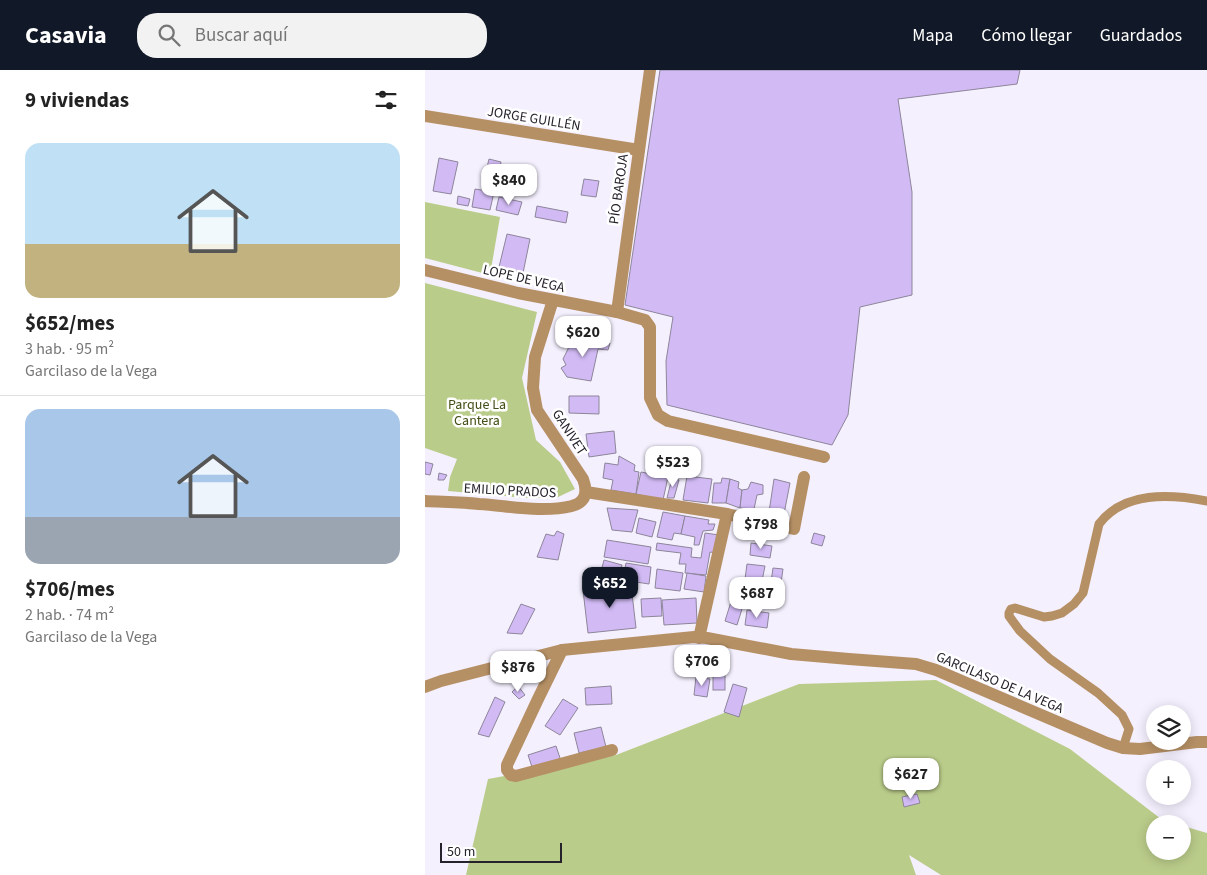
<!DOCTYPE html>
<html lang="es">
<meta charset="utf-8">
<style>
:root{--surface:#fff;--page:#f2f2f2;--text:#222;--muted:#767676;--line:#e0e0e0;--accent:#111827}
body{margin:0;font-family:"Source Sans 3",sans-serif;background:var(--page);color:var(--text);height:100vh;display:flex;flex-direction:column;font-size:19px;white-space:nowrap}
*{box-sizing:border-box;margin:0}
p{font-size:16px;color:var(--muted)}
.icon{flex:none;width:28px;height:28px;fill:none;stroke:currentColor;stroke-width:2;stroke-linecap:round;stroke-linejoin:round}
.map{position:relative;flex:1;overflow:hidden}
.drawer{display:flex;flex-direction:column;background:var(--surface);width:425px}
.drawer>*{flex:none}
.buttons{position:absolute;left:721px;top:635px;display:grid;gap:10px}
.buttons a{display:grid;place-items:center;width:45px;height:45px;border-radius:50%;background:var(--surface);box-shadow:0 2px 12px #0003;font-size:25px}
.scale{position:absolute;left:15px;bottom:12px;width:122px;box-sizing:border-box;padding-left:5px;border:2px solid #25222b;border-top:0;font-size:14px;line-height:18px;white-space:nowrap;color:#25222b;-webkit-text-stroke:4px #fff;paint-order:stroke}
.price{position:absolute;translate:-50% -42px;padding:0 11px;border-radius:10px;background:#fff;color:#222;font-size:16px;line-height:32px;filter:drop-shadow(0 1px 2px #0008)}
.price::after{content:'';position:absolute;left:50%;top:30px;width:15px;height:11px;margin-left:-8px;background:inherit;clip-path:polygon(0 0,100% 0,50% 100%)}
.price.selected{background:var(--accent);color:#fff}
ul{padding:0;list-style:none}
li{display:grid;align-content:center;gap:10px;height:265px;padding:0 25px}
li+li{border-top:1px solid var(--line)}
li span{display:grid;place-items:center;height:155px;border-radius:15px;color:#555}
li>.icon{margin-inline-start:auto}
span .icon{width:90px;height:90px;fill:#fffc;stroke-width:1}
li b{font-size:21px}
h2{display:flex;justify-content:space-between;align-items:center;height:60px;padding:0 25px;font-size:21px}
header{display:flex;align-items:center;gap:30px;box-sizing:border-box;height:70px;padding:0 25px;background:var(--accent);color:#fff}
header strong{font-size:24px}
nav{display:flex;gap:28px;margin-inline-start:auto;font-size:18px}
.search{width:350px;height:45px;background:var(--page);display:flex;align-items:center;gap:12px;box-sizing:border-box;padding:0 18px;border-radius:20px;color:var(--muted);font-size:19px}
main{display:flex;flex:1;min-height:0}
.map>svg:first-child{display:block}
.green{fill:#bacc8a}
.building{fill:#d2bbf5;stroke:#8d859a}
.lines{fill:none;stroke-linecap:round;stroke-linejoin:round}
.service{stroke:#b69065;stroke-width:9}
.minor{stroke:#b69065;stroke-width:12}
.labels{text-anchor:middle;stroke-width:5;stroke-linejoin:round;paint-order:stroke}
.street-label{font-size:14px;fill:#25222b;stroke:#fff}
.park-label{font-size:14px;fill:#424f16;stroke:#fff}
</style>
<header>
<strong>Casavia</strong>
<div class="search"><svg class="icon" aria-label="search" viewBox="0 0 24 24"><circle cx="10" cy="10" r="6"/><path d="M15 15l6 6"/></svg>Buscar aquí</div>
<nav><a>Mapa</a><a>Cómo llegar</a><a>Guardados</a></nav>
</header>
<main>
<section class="drawer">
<h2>9 viviendas<svg class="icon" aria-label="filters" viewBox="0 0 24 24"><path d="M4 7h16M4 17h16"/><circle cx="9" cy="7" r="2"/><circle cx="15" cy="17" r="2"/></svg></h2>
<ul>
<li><span style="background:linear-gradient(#bfe0f5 65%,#c2b280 0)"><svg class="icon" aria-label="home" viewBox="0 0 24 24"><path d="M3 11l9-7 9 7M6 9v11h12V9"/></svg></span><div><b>$652/mes</b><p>3 hab. · 95 m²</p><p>Garcilaso de la Vega</p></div></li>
<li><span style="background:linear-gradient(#a9c7e8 70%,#9aa5b1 0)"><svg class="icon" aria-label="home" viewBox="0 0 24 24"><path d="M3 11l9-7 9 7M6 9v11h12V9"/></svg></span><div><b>$706/mes</b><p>2 hab. · 74 m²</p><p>Garcilaso de la Vega</p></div></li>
</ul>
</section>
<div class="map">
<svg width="782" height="805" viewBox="0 0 782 805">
<rect width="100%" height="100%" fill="#f5f0fe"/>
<g class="green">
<path d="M0,132l75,15 -10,58 -65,-17z"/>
<path d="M0,213l112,29 -15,66 14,62 24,22 15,27 -19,9h-30l-78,-7 2,-14 7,-18 -32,-11z"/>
<path d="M511,610l134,69 95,73 7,2h-17v27h28v-25l24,7v42h-266l-32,-20 7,20h-450l22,-96 128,-24 183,-71z"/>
</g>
<g class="building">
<path d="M235,0h360l-3,14 -119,15 14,93v103l-52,12 -12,108 -16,30 -165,-40 -1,-44 7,-44 -48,-12z"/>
<path d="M14,88l19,4 -7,32 -18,-3z"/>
<path d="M64,89l12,3 -3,15 6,2 -2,9 -19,-4z"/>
<path d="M159,109l15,2 -3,16 -15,-2z"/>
<path d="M50,119l19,3 -4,18 -18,-3z"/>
<path d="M33,126l12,3 -2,7 -11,-2z"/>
<path d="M74,127l23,5 -4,13 -22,-5z"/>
<path d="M112,136l31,6 -2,11 -31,-6z"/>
<path d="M82,164l23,5 -7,34 -24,-6z"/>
<path d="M155,265l30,8 -2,7 -10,-1 -7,32 -24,-4 -6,-9 5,-3 -3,-6 7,-14 6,-1z"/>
<path d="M144,326h30v18l-30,-1z"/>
<path d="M189,361l2,22 -27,4 -3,-23z"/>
<path d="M194,386l16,9 -1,6 5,1 -3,22 -25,-4 2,-10 -10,-2 2,-15 13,2z"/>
<path d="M0,392l8,2 -3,11 -5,-1z"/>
<path d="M216,402l27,5 -5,23 -27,-6z"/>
<path d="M14,403l8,2 -3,5h-6z"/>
<path d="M262,406l25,3 -4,24 -25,-3z"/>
<path d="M247,408l7,2 -5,18h-7z"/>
<path d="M297,408l8,1 -4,24h-14l2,-20h7z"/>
<path d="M305,409l9,3 -1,6 4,2 -2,18 -14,-5z"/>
<path d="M349,409l16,4 -6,31 -15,-2z"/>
<path d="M326,412l12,3v9l-6,1 -3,14 -14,-1 2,-18 6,-1z"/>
<path d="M182,438l31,2 -6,22 -20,-2z"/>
<path d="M238,442l22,4 -4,18 -7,-1 -2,7 -15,-3z"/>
<path d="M260,446l24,4 -1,4h7l-2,6 -10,1 -4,14h-5l1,-8 -14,-3z"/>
<path d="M214,448l17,4 -4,15 -16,-4z"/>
<path d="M132,461l7,3 -6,26 -21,-3 9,-23 8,2z"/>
<path d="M280,463l14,2 -2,18 -7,-1 -4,23 -21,-2 1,-9h-7l2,-11 -25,-3 1,-7 35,5 -1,9 10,1z"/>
<path d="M389,463l11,3 -3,10 -11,-3z"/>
<path d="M182,470l44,7 -3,17 -44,-7z"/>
<path d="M326,473l21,3 -2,12 -20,-3z"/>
<path d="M179,490l18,5 -4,15 -18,-5z"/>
<path d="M201,493l25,4 -2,17 -26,-4z"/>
<path d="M322,494l18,2 -3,15 -17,-2z"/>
<path d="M348,498l10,1 -2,14 -10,-1z"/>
<path d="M232,499l26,4 -3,18 -25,-3z"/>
<path d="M262,503l19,3 -2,16 -20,-3z"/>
<path d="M206,515l5,43 -48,5 -5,-43z"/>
<path d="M309,522l12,4 -9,29 -12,-4z"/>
<path d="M324,526l22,2 -1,9 -22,-1z"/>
<path d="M236,528l1,18 -20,1 -1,-18z"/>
<path d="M271,528l1,25 -33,2 -2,-25z"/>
<path d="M96,534l14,5 -13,25 -15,-1z"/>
<path d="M322,540l22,3 -2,15 -22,-3z"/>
<rect x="288" y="601" width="12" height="19"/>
<path d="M271,607l14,2 -3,18 -13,-2z"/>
<path d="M308,614l14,4 -8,29 -15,-5z"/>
<path d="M93,616l7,9 -6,4 -7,-7z"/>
<path d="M186,616l1,18 -26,1 -1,-17z"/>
<path d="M70,627l10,5 -16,35 -11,-3z"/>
<path d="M138,629l15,9 -18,27 -15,-9z"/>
<path d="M176,657l5,20 -27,6 -5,-20z"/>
<path d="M131,676l5,15 -28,9 -5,-15z"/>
<path d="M492,724l3,9 -16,4 -2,-10z"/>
</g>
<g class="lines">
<path class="service" d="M698,678l6,-19 -7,-14 -24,-22 -48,-34 -30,-28 -11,-15v-3l2,-4 4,-1 29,9 8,-1 10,-3 12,-9 9,-11 16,-69c25,-33 71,-30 108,-23"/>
<g class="minor">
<path d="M0,46l214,34"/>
<path d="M0,200l93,23 99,19 28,8 5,7v71l8,17 10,6 156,36"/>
<path d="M192,242l33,-242"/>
<path d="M161,422l141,22 67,15 10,-52"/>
<path d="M0,431c18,1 36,1 54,3 31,2 63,9 93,2 2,-1 6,-2 7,-3 9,-6 7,-16 4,-24l-46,-69 -4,-22 2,-31 18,-57"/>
<path d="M274,568l28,-124"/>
<path d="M137,580l-24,49 -31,66v5l4,5 5,1 96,-26"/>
<path d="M0,617l16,-6 121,-31 132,-13 13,1 84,16 58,5 67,5 20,6 171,73 16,5 17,1 57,-7h10"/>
</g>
</g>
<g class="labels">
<g class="street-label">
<text transform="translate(109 48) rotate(9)" y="5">JORGE GUILLÉN</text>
<text transform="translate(193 119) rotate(-82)" y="5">PÍO BAROJA</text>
<text transform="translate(99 208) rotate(13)" y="5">LOPE DE VEGA</text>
<text transform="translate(145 362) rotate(57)" y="5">GANIVET</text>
<text transform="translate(85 420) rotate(3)" y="5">EMILIO PRADOS</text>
<text transform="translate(575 612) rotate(23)" y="5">GARCILASO DE LA VEGA</text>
</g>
<g class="park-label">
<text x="52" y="339">Parque La<tspan x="52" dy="16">Cantera</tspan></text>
</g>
</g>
</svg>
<div class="buttons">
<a><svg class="icon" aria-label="layers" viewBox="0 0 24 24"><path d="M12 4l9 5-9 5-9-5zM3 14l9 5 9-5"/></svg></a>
<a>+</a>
<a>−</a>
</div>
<div class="scale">50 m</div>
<b class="price" style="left:84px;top:136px">$840</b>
<b class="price" style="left:158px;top:288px">$620</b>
<b class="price" style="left:248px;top:418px">$523</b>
<b class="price" style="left:336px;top:480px">$798</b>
<b class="price selected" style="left:185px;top:539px">$652</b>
<b class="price" style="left:332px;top:549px">$687</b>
<b class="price" style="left:277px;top:617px">$706</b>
<b class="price" style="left:93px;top:623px">$876</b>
<b class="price" style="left:486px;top:730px">$627</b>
</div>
</main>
